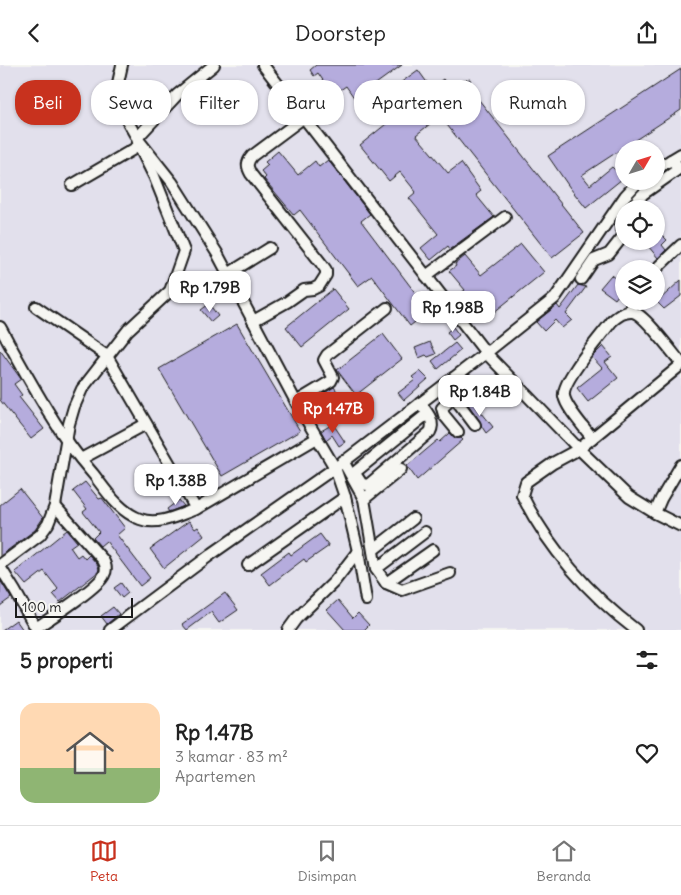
<!DOCTYPE html>
<html lang="id">
<meta charset="utf-8">
<style>
:root{--surface:#fff;--page:#f6f6f6;--text:#222;--muted:#767676;--line:#e0e0e0;--accent:#c8321e}
body{margin:0;font-family:Delius,sans-serif;background:var(--page);color:var(--text);height:100vh;display:flex;flex-direction:column;font-size:19px;white-space:nowrap}
*{box-sizing:border-box;margin:0}
p{font-size:16px;color:var(--muted)}
.icon{flex:none;width:28px;height:28px;fill:none;stroke:currentColor;stroke-width:2;stroke-linecap:round;stroke-linejoin:round}
.map{position:relative;height:565px;overflow:hidden}
.drawer{display:flex;flex-direction:column;background:var(--surface);flex:1}
.drawer>*{flex:none}
.hud{position:absolute;left:15px;top:15px;width:651px;height:45px;display:flex;gap:10px}
.needle{width:32px;rotate:51deg}
.tools{position:absolute;left:615px;top:75px;display:grid;gap:10px}
.tools a{display:grid;place-items:center;width:50px;height:50px;border-radius:50%;background:var(--surface);box-shadow:0 1px 4px #0004;font-size:25px}
.scale{position:absolute;left:15px;bottom:12px;width:118px;box-sizing:border-box;padding-left:5px;border:2px solid #1c1c1c;border-top:0;font-size:14px;line-height:18px;white-space:nowrap;color:#1c1c1c;-webkit-text-stroke:4px #f6f6f2;paint-order:stroke}
.price{position:absolute;translate:-50% -42px;padding:0 11px;border-radius:10px;background:#fff;color:#222;font-size:16px;line-height:32px;filter:drop-shadow(0 1px 2px #0008)}
.price::after{content:'';position:absolute;left:50%;top:30px;width:15px;height:11px;margin-left:-8px;background:inherit;clip-path:polygon(0 0,100% 0,50% 100%)}
.price.active{background:var(--accent);color:#fff}
ul{padding:0;list-style:none}
li{display:flex;align-items:center;gap:15px;height:125px;padding:0 20px}
li+li{border-top:1px solid var(--line)}
li span{display:grid;place-items:center;flex:none;width:140px;height:100px;border-radius:15px;color:#555}
li>.icon{margin-inline-start:auto}
span .icon{width:60px;height:60px;fill:#fffc;stroke-width:1}
li b{font-size:21px}
h2{display:flex;justify-content:space-between;align-items:center;height:60px;padding:0 20px;font-size:21px}
.pill{padding:0 18px;border-radius:20px;background:var(--surface);box-shadow:0 1px 4px #0004;font-size:18px;line-height:45px}
.pill.active{background:var(--accent);color:#fff}
header{display:flex;justify-content:space-between;align-items:center;height:65px;padding:0 20px;background:var(--surface);font-size:22px;font-weight:600}
.dock{display:flex;justify-content:space-around;align-items:center;height:70px;border-top:1px solid var(--line);background:var(--surface);font-size:14px;color:var(--muted)}
.dock a{display:grid;justify-items:center;gap:2px}
.dock .active{color:var(--accent)}
.map>svg:first-child{display:block}
.built{fill:#e2e0ec;fill-rule:evenodd}
.building{fill:#b5acdd;stroke:#1c1c1c}
.lines{fill:none;stroke-linecap:round;stroke-linejoin:round}
.minor-casing{stroke:#1c1c1c;stroke-width:14}
.minor{stroke:#f6f6f2;stroke-width:10}
</style>
<header><svg class="icon" aria-label="back" viewBox="0 0 24 24"><path d="M15 5l-7 7 7 7"/></svg>Doorstep<svg class="icon" aria-label="share" viewBox="0 0 24 24"><path d="M12 15V3M7 8l5-5 5 5M5 13v7h14v-7"/></svg></header>
<div class="map">
<svg width="681" height="565" viewBox="0 0 681 565">
<rect width="100%" height="100%" fill="#f6f6f2"/>
<filter id="ink" filterUnits="userSpaceOnUse"><feTurbulence type="fractalNoise" baseFrequency=".02" numOctaves="2"/><feDisplacementMap in="SourceGraphic" scale="10" xChannelSelector="R" yChannelSelector="G"/><feConvolveMatrix kernelMatrix="1 2 1 2 8 2 1 2 1" color-interpolation-filters="sRGB"/></filter>
<g filter="url(#ink)">
<path class="built" d="M0,0h681v565h-681zM624,84h32v32h-32zM624,144h32v32h-32zM624,204h32v32h-32z"/>
<g class="building">
<path d="M316,0h86l-47,34 -9,-13 -13,9 -15,-22 -4,3 -4,-6z"/>
<path d="M681,4v41l-99,65 8,10 22,-18 3,3 9,-7v13l-2,3 -36,29 -16,-20 -22,-32z"/>
<path d="M418,5l13,18 12,-9 4,5 23,-5 3,11 -17,5 4,5 -9,8 7,9 21,-17 105,133 -32,25 -112,-142 -24,19 32,38 13,-10 20,28 -5,4 18,22 -44,32 -2,-3 -17,14 -10,-12 17,-14 -29,-36 7,-6 -16,-20 -11,9 -29,-36 36,-29 -15,-19z"/>
<path d="M278,86l20,24 17,-14 4,6 9,-7 42,54 -9,7 68,90 -19,15 -38,-50 -14,10 -58,-76 -6,5 -30,-36 2,-2 -5,-6 7,-6 -3,-3z"/>
<path d="M662,170l5,5 -5,5 4,5 -8,8 -10,-12 8,-5z"/>
<path d="M521,179l23,28 -56,45 -11,-14 -11,9 -11,-14 10,-8 -16,-19 7,-5 -1,-2 10,-8 16,19z"/>
<path d="M611,210l10,8 -3,3 4,4 -7,9 -15,-11z"/>
<path d="M681,215v16l-17,13 -7,-7z"/>
<path d="M578,220l8,2 -20,27 6,6 -10,8 -7,-8 -11,11 -8,-9 21,-17 3,4z"/>
<path d="M333,224l16,20 -47,38 -16,-20z"/>
<path d="M209,239l9,12 -7,6 -10,-12z"/>
<path d="M237,259l63,107 -78,45 -63,-107z"/>
<path d="M453,262l6,8 -6,5 -6,-8z"/>
<path d="M383,269l19,25 -46,36 -19,-25z"/>
<path d="M430,277l6,12 -8,3 -2,-2 -7,3 -4,-10z"/>
<path d="M455,278l6,7 -23,19 -6,-8z"/>
<path d="M603,281l9,11 -7,5 13,16 -30,24 -11,-14 25,-20 -10,-11z"/>
<path d="M0,285l21,29 -7,5 8,11 -3,2 25,32 -13,10 -31,-39z"/>
<path d="M420,306l8,8 -24,21 -6,-7 17,-13 -3,-3z"/>
<path d="M477,311l4,5 -9,7 -4,-5z"/>
<path d="M334,322l7,10 -13,10 -8,-11z"/>
<path d="M471,334l22,28 -7,6 -4,-6 -2,-6 -13,-18z"/>
<path d="M333,359l12,18 -6,4 -7,-11 -6,5 -5,-9z"/>
<path d="M450,368l5,5h6l2,2 -46,40 -10,-14 31,-26 2,2z"/>
<path d="M85,417l14,17 3,-1 23,30 -8,7 33,43 -10,8 -34,-45 -6,5 -7,-8 6,-6 -16,-20 4,-3 -14,-18z"/>
<path d="M20,424l23,29 -8,12 -35,26v-51z"/>
<path d="M179,435l5,6 -15,6 -2,-3z"/>
<path d="M189,456l6,8 3,-2 6,9 -40,32 -14,-19z"/>
<path d="M67,465l10,12 -7,5 7,10 4,-3 4,5 4,-4 8,9 2,5 -1,3 -38,30 -7,-8 5,-5 -14,-18 -18,14 -11,-13z"/>
<path d="M320,469l9,12 -23,16 -2,-3 -34,26 -9,-12 28,-21 2,3z"/>
<path d="M0,515l11,18 -11,8z"/>
<path d="M121,518l7,10 -6,5 -8,-10z"/>
<path d="M225,528l13,17 -19,13 -8,-11 -24,18 -5,-6z"/>
<path d="M338,535l15,18 5,-5 11,12 -5,5h-19l-18,-20z"/>
<path d="M113,542l6,7 -12,10 -6,-8z"/>
<path d="M16,555l7,10h-21z"/>
</g>
<g class="lines">
<g class="minor-casing">
<g id="minor">
<path d="M122,0l-6,27 12,30 9,16 35,44 45,71 79,149 39,66 10,29 13,54 8,49"/>
<path d="M263,0l223,288 93,96 50,48 26,16 6,-14 20,-34"/>
<path d="M656,104l25,-15"/>
<path d="M72,120l67,-39"/>
<path d="M629,144l14,-15 37,-26 -9,-8"/>
<path d="M656,204l25,-24"/>
<path d="M228,209l42,-26"/>
<path d="M426,211l79,-59"/>
<path d="M581,214l13,-19 15,-6 15,-19 -3,-8 3,-6"/>
<path d="M36,242l71,49 89,153 121,-71"/>
<path d="M630,247l2,-11"/>
<path d="M253,256l34,-19 17,-12 9,-1 6,-3 7,-11v-5l-5,-7 -70,-89c-4,-7 -5,-11 1,-18l51,-38"/>
<path d="M0,262c21,38 41,76 66,112 8,13 18,24 28,36 13,17 26,37 46,44 18,7 39,-4 56,-10"/>
<path d="M453,313l6,14 -17,16 2,7 14,17"/>
<path d="M454,332l21,28"/>
<path d="M296,337l35,-21 2,-4 -9,-17 3,-5 60,-47"/>
<path d="M592,373c-7,-10 -26,-30 -28,-42 -3,-15 38,-61 48,-75 6,-5 12,-10 21,-9 11,2 39,40 48,51"/>
<path d="M81,394l65,-35"/>
<path d="M343,396l21,38 12,70 10,14 16,7 48,-17"/>
<path d="M354,408l73,-59"/>
<path d="M356,410l6,9 6,1 62,-53c6,-11 -4,-21 -10,-29"/>
<path d="M364,434l37,-30"/>
<path d="M655,448l26,13"/>
<path d="M373,485l40,-31"/>
<path d="M0,500l40,-30 8,-11 7,-18 14,-82 5,-17 8,-18 46,-59 42,-39 14,-40 -30,-75 -15,-30 -2,-8 40,-43 37,-30"/>
<path d="M248,500l97,-68"/>
<path d="M0,502l15,24 22,39"/>
<path d="M376,504l49,-37"/>
<path d="M386,518l47,-33"/>
<path d="M36,563c13,-9 63,-41 68,-53 3,-5 2,-10 -1,-15l-48,-54"/>
<path d="M110,565l103,-77 133,-93 140,-107 69,-55 70,-102 14,-15"/>
<path d="M288,565l8,-11 38,-37 24,-31"/>
<path d="M636,565c-46,-35 -88,-82 -114,-135l4,-13 27,-19 26,-14 102,-84"/>
</g>
</g>
<use href="#minor" class="minor"/>
</g>
</g>
</svg>
<div class="tools">
<a><svg class="needle" viewBox="-14 -14 28 28"><path d="M0-13l5 13h-10z" fill="#e53935"/><path d="M0 13l5-13h-10z" fill="#767676"/></svg></a>
<a><svg class="icon" aria-label="locate" viewBox="0 0 24 24"><circle cx="12" cy="12" r="6"/><path d="M12 2v4M12 18v4M2 12h4M18 12h4"/></svg></a>
<a><svg class="icon" aria-label="layers" viewBox="0 0 24 24"><path d="M12 4l9 5-9 5-9-5zM3 14l9 5 9-5"/></svg></a>
</div>
<div class="scale">100 m</div>
<b class="price" style="left:210px;top:248px">Rp 1.79B</b>
<b class="price" style="left:453px;top:268px">Rp 1.98B</b>
<b class="price" style="left:480px;top:352px">Rp 1.84B</b>
<b class="price active" style="left:333px;top:369px">Rp 1.47B</b>
<b class="price" style="left:176px;top:441px">Rp 1.38B</b>
<div class="hud">
<a class="pill active">Beli</a>
<a class="pill">Sewa</a>
<a class="pill">Filter</a>
<a class="pill">Baru</a>
<a class="pill">Apartemen</a>
<a class="pill">Rumah</a>
</div>
</div>
<section class="drawer">
<h2>5 properti<svg class="icon" aria-label="filters" viewBox="0 0 24 24"><path d="M4 7h16M4 17h16"/><circle cx="9" cy="7" r="2"/><circle cx="15" cy="17" r="2"/></svg></h2>
<ul>
<li><span style="background:linear-gradient(#ffd9b3 65%,#8fb573 0)"><svg class="icon" aria-label="home" viewBox="0 0 24 24"><path d="M3 11l9-7 9 7M6 9v11h12V9"/></svg></span><div><b>Rp 1.47B</b><p>3 kamar · 83 m²</p><p>Apartemen</p></div><svg class="icon" aria-label="heart" viewBox="0 0 24 24"><path d="M12 20l-8-8c-3-5 5-10 8-4 3-6 11-1 8 4z"/></svg></li>
</ul>
</section>
<nav class="dock">
<a class="active"><svg class="icon" aria-label="map" viewBox="0 0 24 24"><path d="M3 6l6-2 6 2 6-2v14l-6 2-6-2-6 2zM9 4v14M15 6v14"/></svg>Peta</a>
<a><svg class="icon" aria-label="saved" viewBox="0 0 24 24"><path d="M7 4h10v16l-5-4-5 4z"/></svg>Disimpan</a>
<a><svg class="icon" aria-label="home" viewBox="0 0 24 24"><path d="M3 11l9-7 9 7M6 9v11h12V9"/></svg>Beranda</a>
</nav>
